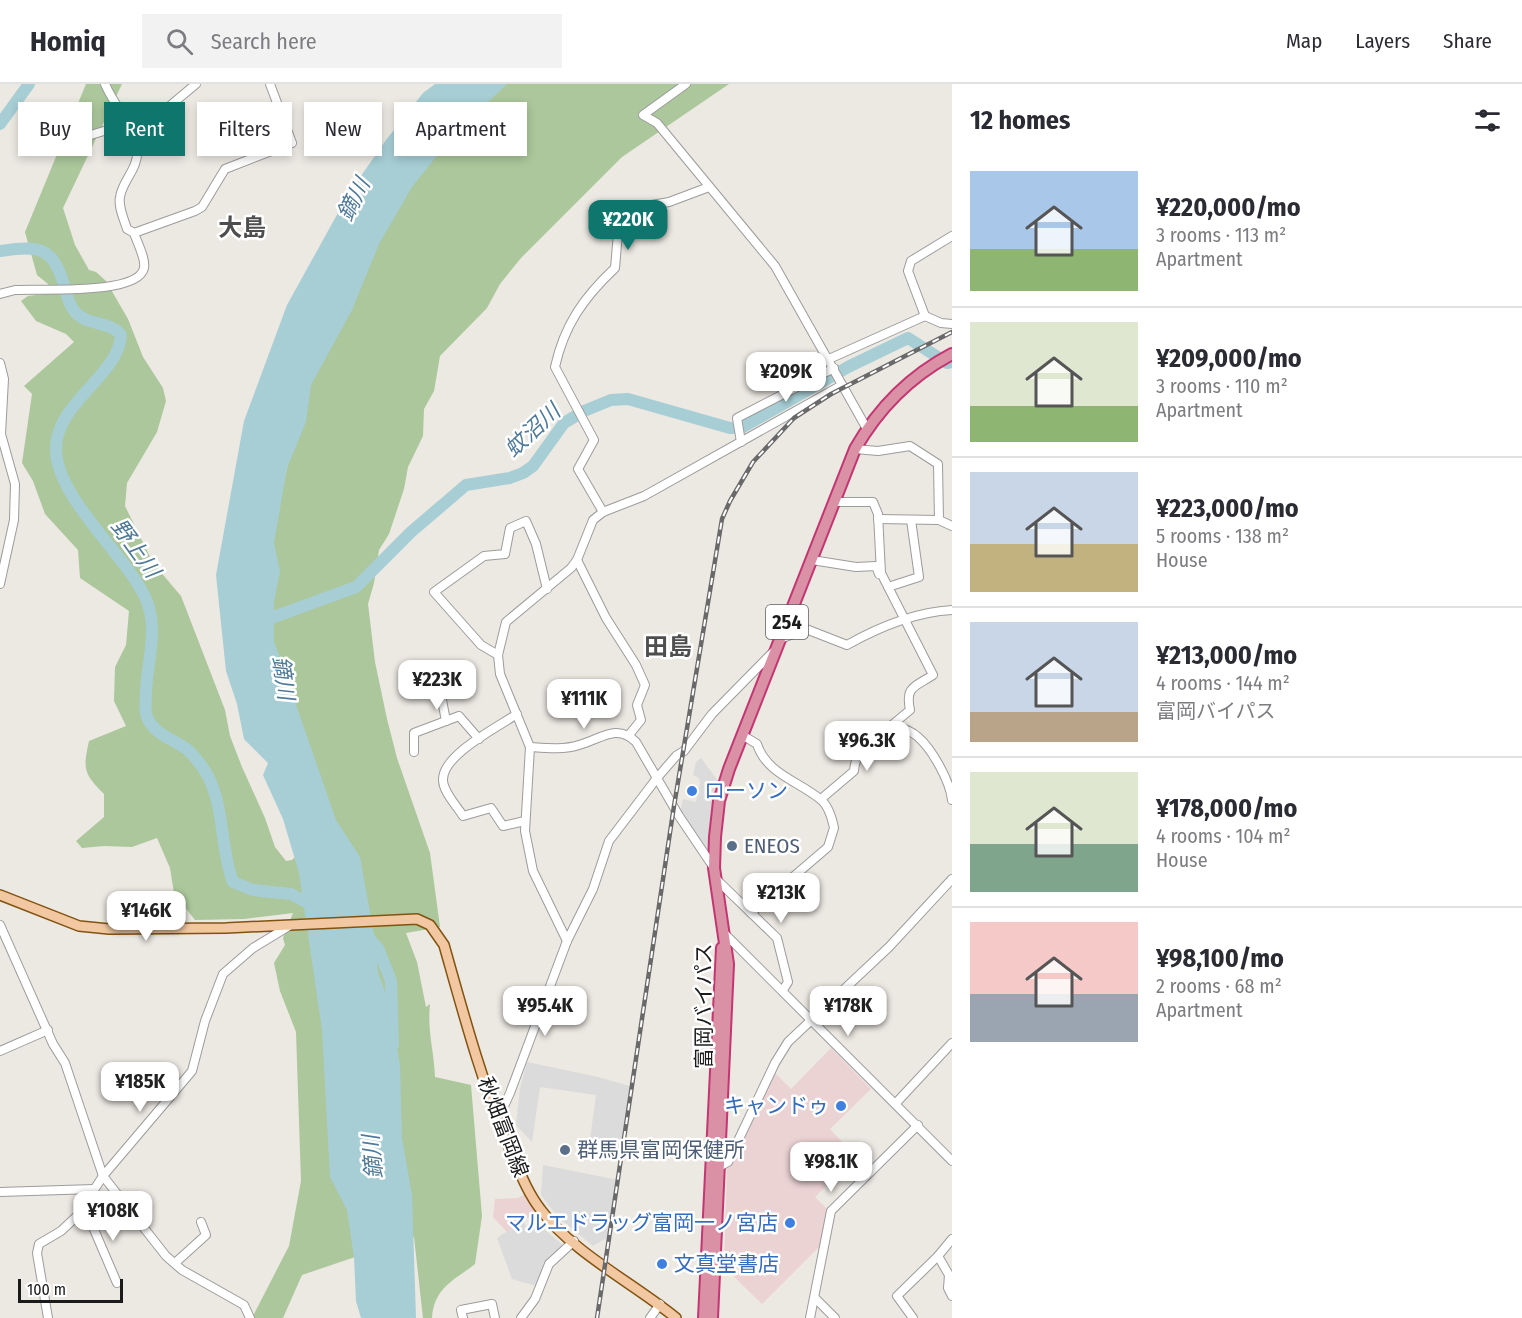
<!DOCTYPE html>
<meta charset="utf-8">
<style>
:root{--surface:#fff;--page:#f2f2f3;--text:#2b2b33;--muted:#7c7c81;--line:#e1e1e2;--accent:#0f766e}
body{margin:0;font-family:"Fira Sans Condensed","Noto Sans JP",sans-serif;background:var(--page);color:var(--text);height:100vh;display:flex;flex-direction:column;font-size:22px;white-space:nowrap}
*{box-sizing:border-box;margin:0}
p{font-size:20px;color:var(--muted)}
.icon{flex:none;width:33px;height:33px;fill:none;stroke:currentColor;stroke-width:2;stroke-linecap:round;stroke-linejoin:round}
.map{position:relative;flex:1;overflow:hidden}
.side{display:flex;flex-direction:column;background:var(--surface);width:570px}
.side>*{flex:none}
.hud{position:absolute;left:18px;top:18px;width:570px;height:54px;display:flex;gap:12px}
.scale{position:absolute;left:18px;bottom:15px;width:105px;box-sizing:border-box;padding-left:6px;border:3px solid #1b1b1b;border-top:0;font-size:16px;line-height:21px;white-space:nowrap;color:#1b1b1b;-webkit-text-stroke:4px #fff;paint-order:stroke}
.price{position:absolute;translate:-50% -51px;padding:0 14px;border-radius:12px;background:#fff;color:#222;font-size:20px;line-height:39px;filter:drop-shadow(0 2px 3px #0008)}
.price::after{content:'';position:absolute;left:50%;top:36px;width:18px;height:14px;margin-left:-9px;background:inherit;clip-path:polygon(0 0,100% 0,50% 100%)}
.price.selected{background:var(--accent);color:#fff}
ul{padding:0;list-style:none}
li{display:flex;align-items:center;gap:18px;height:150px;padding:0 18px}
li+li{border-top:2px solid var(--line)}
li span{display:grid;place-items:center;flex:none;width:168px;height:120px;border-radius:0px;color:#555}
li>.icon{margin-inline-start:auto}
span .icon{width:72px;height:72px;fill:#fffc;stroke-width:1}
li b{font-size:26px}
h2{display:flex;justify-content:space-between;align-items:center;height:72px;padding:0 18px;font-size:26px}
.tag{padding:0 21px;border-radius:0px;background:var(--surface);box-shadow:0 3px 9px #0003;font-size:21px;line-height:54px}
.tag.selected{background:var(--accent);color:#fff}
header{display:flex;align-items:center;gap:36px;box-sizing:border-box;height:84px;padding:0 30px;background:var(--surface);border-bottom:2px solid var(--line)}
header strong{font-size:28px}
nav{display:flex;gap:33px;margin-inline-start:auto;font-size:21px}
.search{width:420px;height:54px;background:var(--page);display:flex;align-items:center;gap:15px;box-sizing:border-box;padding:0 21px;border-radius:0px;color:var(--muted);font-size:22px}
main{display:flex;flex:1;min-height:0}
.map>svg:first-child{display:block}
.commercial{fill:#ebd2d3}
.forest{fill:#abc79b}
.parking{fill:#dbdbdb}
.water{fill:#a7ced5}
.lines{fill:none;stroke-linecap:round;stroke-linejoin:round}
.river{stroke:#a7ced5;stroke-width:12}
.minor-casing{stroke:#9c9c9c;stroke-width:10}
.major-casing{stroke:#825310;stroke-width:12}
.highway-casing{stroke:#c23772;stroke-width:14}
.minor{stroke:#fff;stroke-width:8}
.major{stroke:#f1c8a2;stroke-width:9}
.highway{stroke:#db91a5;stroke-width:10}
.rail-casing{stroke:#696969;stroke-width:4.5}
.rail{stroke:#fff;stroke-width:2;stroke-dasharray:7;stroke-linecap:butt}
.shop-dot{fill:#3f7fe0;stroke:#fff;stroke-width:2}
.service-dot{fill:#5c6f8a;stroke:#fff;stroke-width:2}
.labels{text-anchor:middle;stroke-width:5;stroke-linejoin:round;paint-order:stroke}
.shield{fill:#fff;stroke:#5f5f5f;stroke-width:1.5}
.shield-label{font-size:20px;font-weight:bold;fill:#1b1b1b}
.shop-label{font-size:21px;fill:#366cbe;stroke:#fff;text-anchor:start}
.service-label{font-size:21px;fill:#4e5e75;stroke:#fff;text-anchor:start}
.street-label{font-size:21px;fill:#1b1b1b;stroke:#fff}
.water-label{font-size:22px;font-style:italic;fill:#507a98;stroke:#fff}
.quarter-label{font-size:24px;font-weight:bold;fill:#4e4e4e;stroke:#fff}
</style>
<header>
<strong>Homiq</strong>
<div class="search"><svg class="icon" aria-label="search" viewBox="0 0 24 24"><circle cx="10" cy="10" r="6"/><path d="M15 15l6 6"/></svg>Search here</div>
<nav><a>Map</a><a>Layers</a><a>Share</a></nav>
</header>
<main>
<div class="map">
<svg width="952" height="1234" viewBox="0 0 952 1234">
<rect width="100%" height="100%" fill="#ece8e2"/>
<g class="commercial">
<path d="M831,964l40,41 -41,40 26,28 -41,40 14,14 -8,34 -59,59 -38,-37 3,-100 47,-95 17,17z"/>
<path d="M525,1110l11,18 -29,20 -14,-15 2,-18 23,-1z"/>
</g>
<path class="forest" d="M86,0h36l-59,124 12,37 14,25 7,2 10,9 22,38 15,38 20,31 3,13 -9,31 -30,51 -2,23 28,57 28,33 44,114 5,26 12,31 23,51 10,29 11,14 6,-1 4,-4 -39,-251 68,-311 162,-210h242l-107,73 -101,101 -21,26 -13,24 -47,48 -6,35 -10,18 -1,27 -15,31 -4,22 -15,45 -10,16 -5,33 -6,21 7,58 12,57 10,39 33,95 10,74 -34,6 11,29 9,45 4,-3c-3,27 4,46 5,73l36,8 11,131 -7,48c-22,17 -41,24 -43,54h-9l-9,-81 -112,38 -19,43h-31l37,-72 12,-65 -5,-149 -16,-41 -6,-28 11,-18 -2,-7 10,-25 -49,6 -49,1 -21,-27 -4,-25 -13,-30 -25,9 -28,-1 -22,2 -6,-7 28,-24v-23c-21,-21 -21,-25 -15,-53l37,-15 -12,-25 1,-34 11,-22 3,-34 -49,-33 -2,-28 -33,-36 -12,-33 -11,-18 10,-69 -8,-8 50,-44 -8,-8 -30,-13 -15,-20 7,-5 22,-3 -2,-9 -11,-9 -12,-43z"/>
<g class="parking">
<path d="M701,674l17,23 -7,27 -4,49 -27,-43 3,-15 13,3 4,-19 -1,-5 -6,-3 3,-13z"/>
<path d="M527,978l71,15 35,10 -12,70 -33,-3 8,-59 -56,-8 -8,55 -16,-17 4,-37z"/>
<path d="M543,1081l75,15 -8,56 -17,10 -35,-29 -17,-22z"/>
<path d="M523,1137l6,10 10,-6 26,22 -16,17 -9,23 -28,-8 -15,-41z"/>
</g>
<path class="water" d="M435,0h72l-52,49 -43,54 -33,57 -27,66 -41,75 -5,37 -19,46 -13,75 6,28 -6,31v39l62,179 24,37 14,77 4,38 9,25 13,67 2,74 10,57 4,123h-55l-5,-17 -2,-43 -7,-48 -17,-33 -8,-147 -23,-157 -16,-54 -20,-44 5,-12 -24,-24 -7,-35 -11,-33 -10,-96 28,-154 43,-116 62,-112 37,-53 37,-47z"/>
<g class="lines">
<g class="river">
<path d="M0,40l29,-40"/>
<path d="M0,167c41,-6 53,-4 65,37 2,9 5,19 11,25 12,13 34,8 45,22 -2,41 -67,68 -65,116 2,48 69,103 89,146 14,29 3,62 1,93 0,9 -2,20 1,27 7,18 29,23 42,34 7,7 14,16 19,25 17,34 12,72 25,106l20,8 38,4 26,14"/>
<path d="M260,538l96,-35 55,-55 55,-47 44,-7 13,-5 10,-7 31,-43 20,-12 27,-11 17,-1 102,29h11l107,-61 60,-29 39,25 5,-1"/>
<path d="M366,851l12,13 13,33 2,64"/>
</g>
<g class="minor-casing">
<g id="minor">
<path d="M686,0l-43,31 14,8 118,143 92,163"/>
<path d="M130,44l36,-19 30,-25"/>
<path d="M51,63l76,-23"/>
<path d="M134,149l61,-22 7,-4 23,-38 67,-26 -22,-59"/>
<path d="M952,152l-41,25 -3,10 17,45 16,7 11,1"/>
<path d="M0,210l15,-4c23,-2 123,6 129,-22 2,-9 -7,-26 -10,-35l-7,-4c-3,-10 -9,-22 -7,-32 2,-16 19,-29 17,-47 -2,-24 -23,-44 -32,-66"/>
<path d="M829,275l96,-43"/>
<path d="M0,279l4,16 -3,55 14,50 -1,36 -14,64"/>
<path d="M741,358l-4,-24 97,-50"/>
<path d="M855,365l23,2 32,-5 28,18 1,56"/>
<path d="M836,418h37l5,12 3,59 52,102c-18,12 -28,11 -23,35l-18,15c9,3 19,5 26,12 14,12 32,44 34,63"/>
<path d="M603,428l-25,-43 16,-29 -39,-73c9,-41 28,-69 60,-99l3,-35 20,-21 8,-6 23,-4 40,-15"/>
<path d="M878,435l61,1 13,6"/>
<path d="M577,476l29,58 30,47 9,20 -8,20 4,15 -12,15"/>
<path d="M812,476l44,7 20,-1 3,8"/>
<path d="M888,503l31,-10 -8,-57"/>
<path d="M780,555l26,-10 41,16c32,-18 68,-33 105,-35"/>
<path d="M498,571l-17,-10 -47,-53 50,-36 21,-2 5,-26 16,-7 10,23 11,45"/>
<path d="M436,585l10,52"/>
<path d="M517,630c-19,13 -75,41 -74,66 0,12 14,26 20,36l28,-8 12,18 22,-5"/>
<path d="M742,651l15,9c9,29 41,37 63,55 8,6 12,19 14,29l-6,19 -77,66"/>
<path d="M530,663c15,1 34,3 49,-2 22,-6 38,-22 57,-3l43,74 35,52"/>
<path d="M414,668v-19l45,-17 20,23"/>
<path d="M821,715l33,-28c2,-26 21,-31 38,-46"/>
<path d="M716,795l61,59 11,44 -5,8"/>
<path d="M0,841l53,119 12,19 38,113 63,80 16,14 62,35 6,13"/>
<path d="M724,849l228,228"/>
<path d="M567,857l-34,-70 -8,-40 5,-84 -30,-73 -2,-19 8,-33 65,-54 6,-8 16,-40 10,-8 41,-16 198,-111"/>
<path d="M0,967l48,-21"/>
<path d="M896,1019l56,-60"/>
<path d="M495,1028l9,-6 6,-13 57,-152 26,-52 16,-48 48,-63 19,-22 8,-5 28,-37 61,-62"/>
<path d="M719,1083l9,-5 47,-99 13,-21 101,-95 63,-68"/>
<path d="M0,1108l94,-3"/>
<path d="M952,1155l-14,17 11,19 -1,13 4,8"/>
<path d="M175,1179l31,-28 -5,-13"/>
<path d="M117,1199l-24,-56 37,-19"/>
<path d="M815,1214l20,20"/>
<path d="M48,1234l-11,-65 2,-9 22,-13 16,-15 26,-40 89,-105 13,-50 18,-47 30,-26 36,-22"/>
<path d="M463,1234l-2,-8 31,-6 3,14"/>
<path d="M521,1234l14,-19 14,-35 25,-23"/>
<path d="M650,1234l10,-14"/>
<path d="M810,1234l21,-107 87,-86"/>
<path d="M913,1234l-16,-22 41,-40"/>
</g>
</g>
<g class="major-casing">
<path id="major" d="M0,811l79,31 30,3 117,-1 191,-9 13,6 14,20c19,67 37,135 64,200 10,22 18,46 33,65 31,42 95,75 135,108"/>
</g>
<g class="highway-casing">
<g id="highway">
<path d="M704,1234l18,-370"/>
<path d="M712,1234l16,-354 -14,-96 1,-31 4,-36 10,-32 126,-320c23,-40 55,-73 97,-95"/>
</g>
</g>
<use href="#minor" class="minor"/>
<use href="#major" class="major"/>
<use href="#highway" class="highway"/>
<g class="rail-casing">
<path id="rail" d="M597,1234l77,-512 48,-287 8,-18 23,-39 41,-44 37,-24 121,-62"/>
</g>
<use href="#rail" class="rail"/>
</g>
<g class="shop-dot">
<circle cx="692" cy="707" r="6"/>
<circle cx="841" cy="1022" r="6"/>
<circle cx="790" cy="1139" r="6"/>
<circle cx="662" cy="1180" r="6"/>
</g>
<g class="service-dot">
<circle cx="732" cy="762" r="6"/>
<circle cx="565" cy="1066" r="6"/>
</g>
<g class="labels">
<rect class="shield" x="766" y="521" width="42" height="34" rx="4.5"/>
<g class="shield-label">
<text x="787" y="545">254</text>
</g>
<g class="shop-label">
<text x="704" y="714">ローソン</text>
<text x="829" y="1029" text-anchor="end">キャンドゥ</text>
<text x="778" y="1146" text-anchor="end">マルエドラッグ富岡一ノ宮店</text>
<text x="674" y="1187">文真堂書店</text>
</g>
<g class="service-label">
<text x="744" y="769">ENEOS</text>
<text x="577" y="1073">群馬県富岡保健所</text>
</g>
<g class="street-label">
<text transform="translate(704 922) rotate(-90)" y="7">富岡バイパス</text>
<text transform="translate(503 1043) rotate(69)" y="7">秋畑富岡線</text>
</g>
<g class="water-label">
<text transform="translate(353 115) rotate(-63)" y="8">鏑川</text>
<text transform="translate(532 346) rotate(-43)" y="8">蚊沼川</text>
<text transform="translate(136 464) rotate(54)" y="8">野上川</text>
<text transform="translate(284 594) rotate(82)" y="8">鏑川</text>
<text transform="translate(372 1073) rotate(-95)" y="8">鏑川</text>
</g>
<g class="quarter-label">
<text x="242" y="152">大島</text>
<text x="668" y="571">田島</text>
</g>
</g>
</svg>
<div class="scale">100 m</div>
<b class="price selected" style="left:628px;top:167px">¥220K</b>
<b class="price" style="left:786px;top:319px">¥209K</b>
<b class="price" style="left:437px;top:627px">¥223K</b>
<b class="price" style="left:584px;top:646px">¥111K</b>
<b class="price" style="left:867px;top:688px">¥96.3K</b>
<b class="price" style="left:781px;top:840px">¥213K</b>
<b class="price" style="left:146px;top:858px">¥146K</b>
<b class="price" style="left:545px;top:953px">¥95.4K</b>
<b class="price" style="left:848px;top:953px">¥178K</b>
<b class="price" style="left:140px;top:1029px">¥185K</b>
<b class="price" style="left:831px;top:1109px">¥98.1K</b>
<b class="price" style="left:113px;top:1158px">¥108K</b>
<div class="hud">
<a class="tag">Buy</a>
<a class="tag selected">Rent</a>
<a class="tag">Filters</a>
<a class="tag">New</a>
<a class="tag">Apartment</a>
</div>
</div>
<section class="side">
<h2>12 homes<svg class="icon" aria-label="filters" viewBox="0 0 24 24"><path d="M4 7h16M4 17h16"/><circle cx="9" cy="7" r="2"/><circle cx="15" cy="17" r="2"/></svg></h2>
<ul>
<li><span style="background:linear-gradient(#a9c7e8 65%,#8fb573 0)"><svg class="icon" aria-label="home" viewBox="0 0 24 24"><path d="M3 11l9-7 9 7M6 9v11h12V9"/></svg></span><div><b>¥220,000/mo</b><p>3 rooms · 113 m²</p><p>Apartment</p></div></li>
<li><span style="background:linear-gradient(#dfe7d0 70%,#8fb573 0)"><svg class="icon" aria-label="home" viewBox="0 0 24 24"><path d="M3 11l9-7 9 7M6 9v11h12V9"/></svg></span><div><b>¥209,000/mo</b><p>3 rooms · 110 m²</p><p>Apartment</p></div></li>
<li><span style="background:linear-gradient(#c9d6e8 60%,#c2b280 0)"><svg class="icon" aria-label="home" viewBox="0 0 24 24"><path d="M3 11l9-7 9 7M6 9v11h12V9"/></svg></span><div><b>¥223,000/mo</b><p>5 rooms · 138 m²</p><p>House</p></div></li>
<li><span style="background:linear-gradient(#c9d6e8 75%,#b9a48a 0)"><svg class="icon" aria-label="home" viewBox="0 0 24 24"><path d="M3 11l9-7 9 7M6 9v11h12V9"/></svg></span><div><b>¥213,000/mo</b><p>4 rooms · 144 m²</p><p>富岡バイパス</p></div></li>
<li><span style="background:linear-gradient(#dfe7d0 60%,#7fa58c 0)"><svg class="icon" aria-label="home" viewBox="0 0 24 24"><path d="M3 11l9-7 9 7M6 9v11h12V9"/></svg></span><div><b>¥178,000/mo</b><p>4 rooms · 104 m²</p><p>House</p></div></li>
<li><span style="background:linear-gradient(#f6c9c9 60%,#9aa5b1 0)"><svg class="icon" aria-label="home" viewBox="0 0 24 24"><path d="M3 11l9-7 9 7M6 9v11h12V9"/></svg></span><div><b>¥98,100/mo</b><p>2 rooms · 68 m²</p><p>Apartment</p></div></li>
</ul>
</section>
</main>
